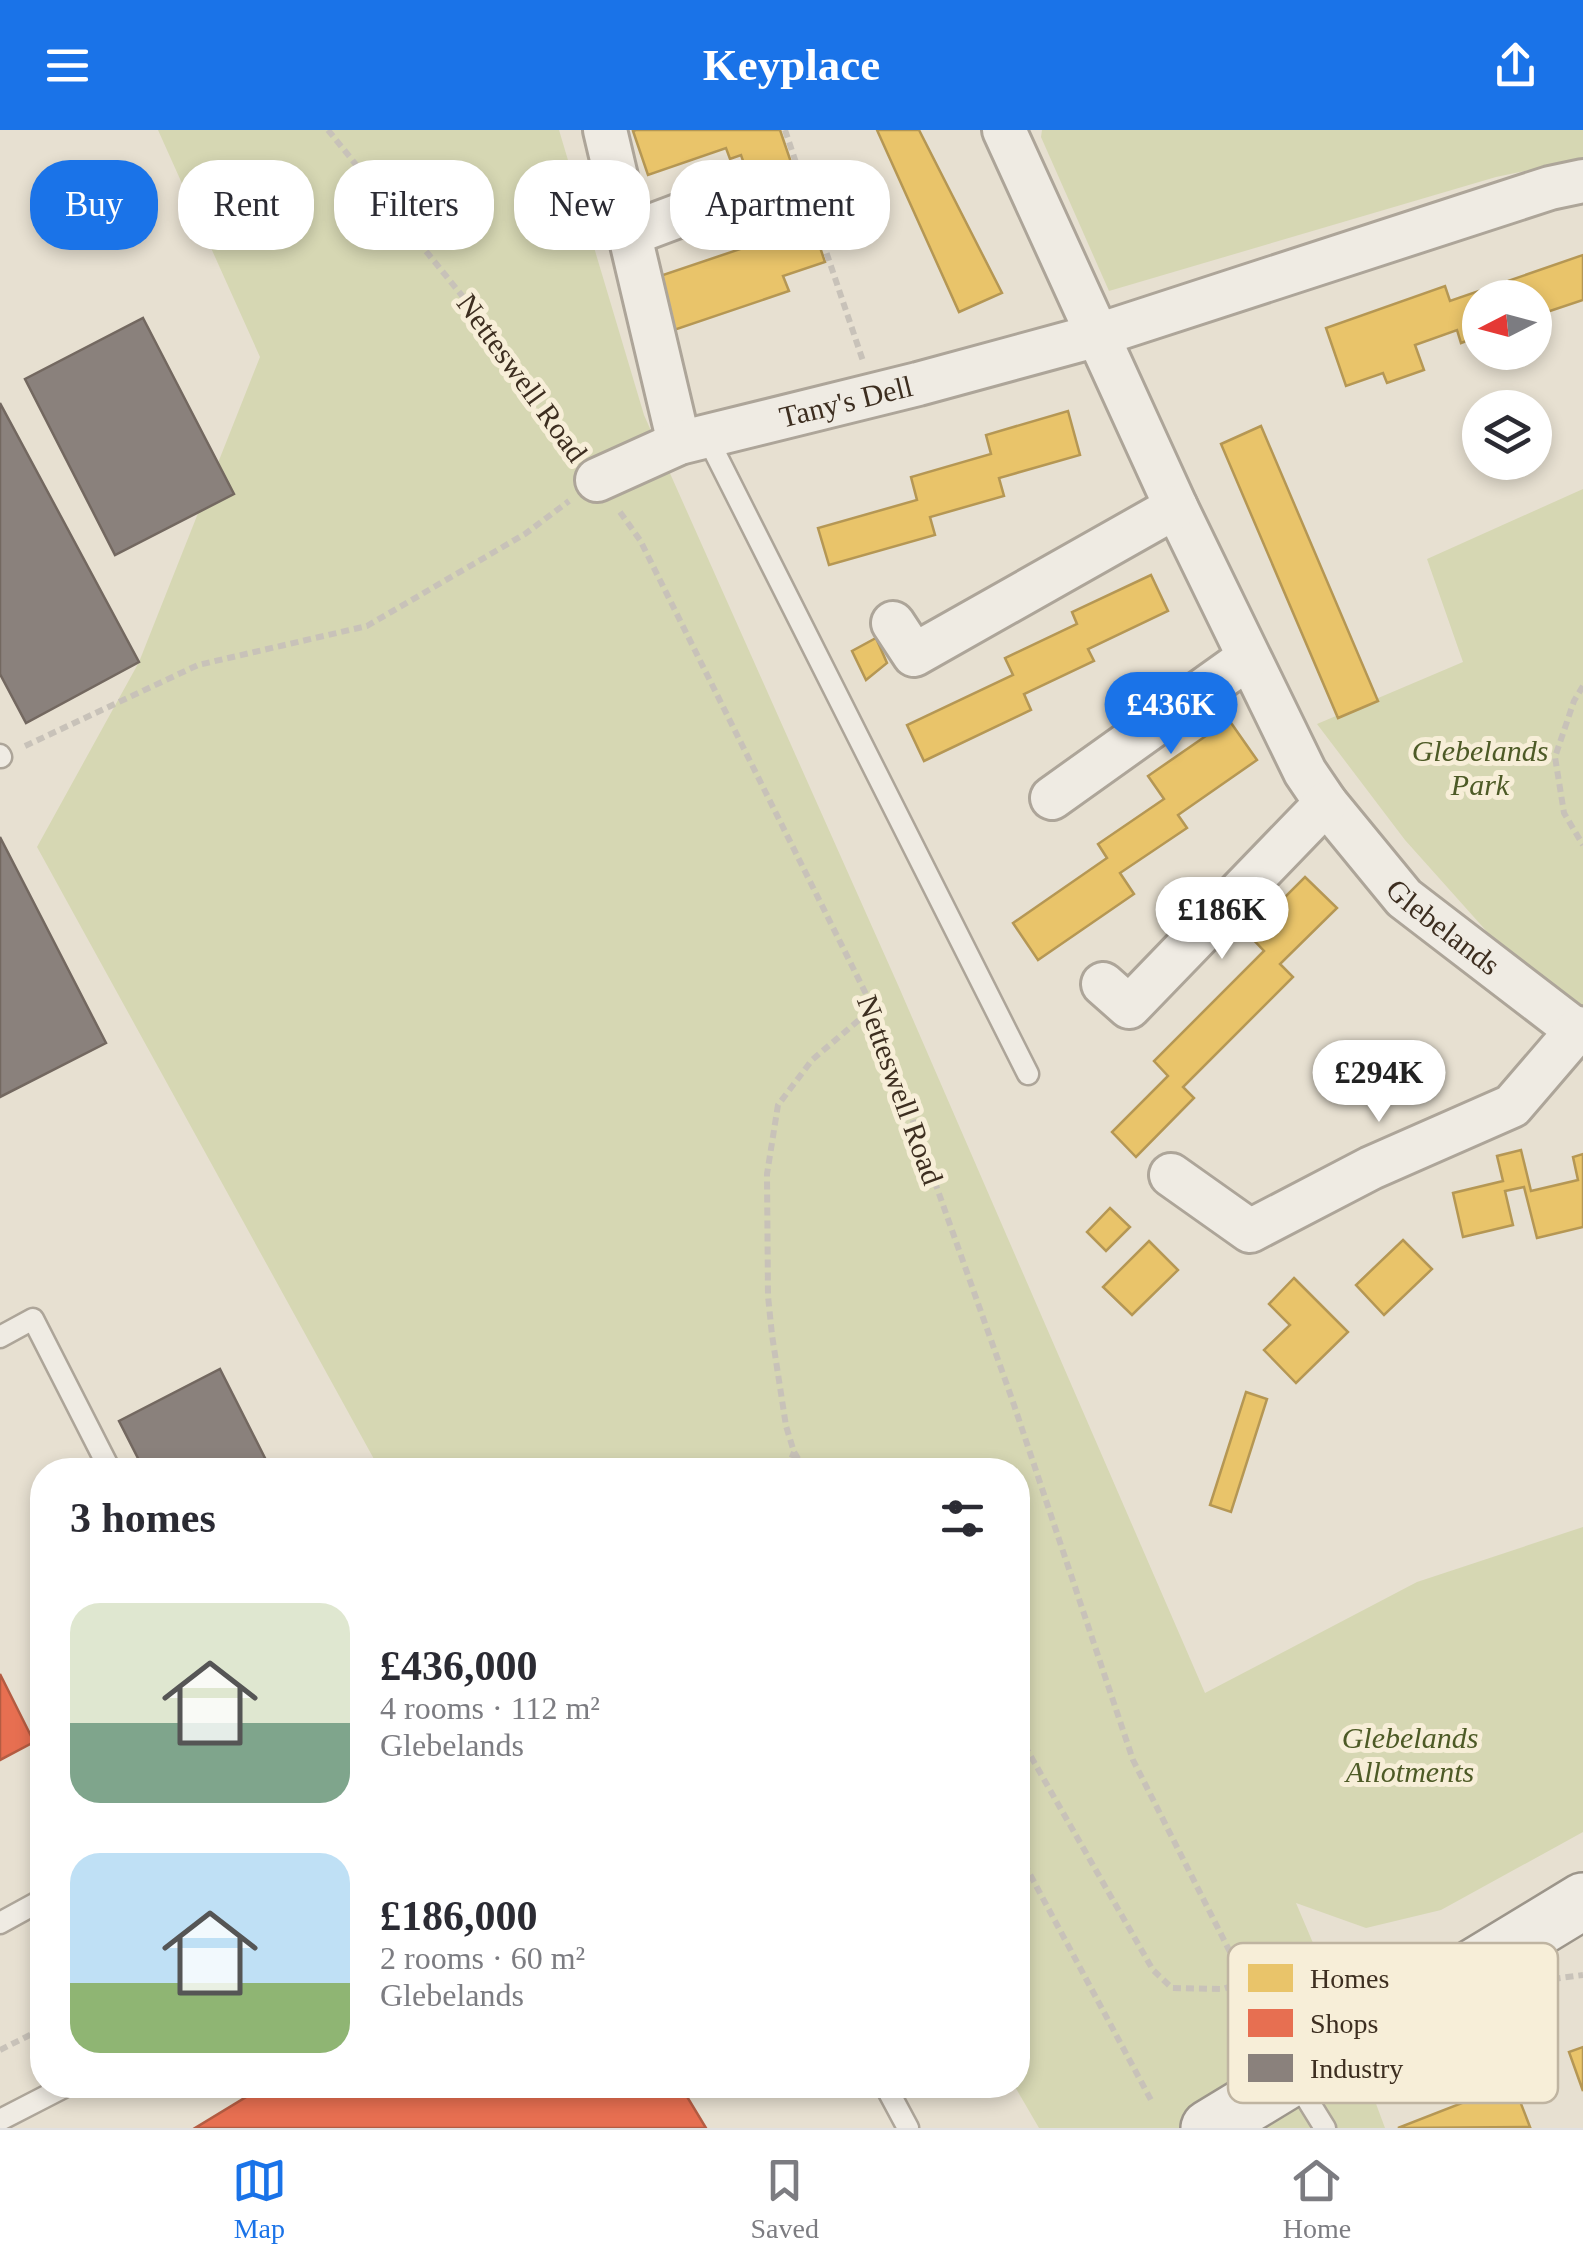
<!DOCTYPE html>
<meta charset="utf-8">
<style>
:root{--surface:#fff;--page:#f7f7f7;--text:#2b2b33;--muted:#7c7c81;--line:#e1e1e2;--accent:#1a73e8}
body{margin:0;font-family:"Times New Roman",serif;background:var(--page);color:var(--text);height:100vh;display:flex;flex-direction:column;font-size:38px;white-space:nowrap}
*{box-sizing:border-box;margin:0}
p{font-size:32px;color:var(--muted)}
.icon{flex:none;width:55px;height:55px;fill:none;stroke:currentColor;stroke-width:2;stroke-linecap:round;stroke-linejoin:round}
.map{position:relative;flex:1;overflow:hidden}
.details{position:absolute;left:30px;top:1328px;width:1000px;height:640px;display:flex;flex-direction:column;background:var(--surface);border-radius:40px;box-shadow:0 5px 15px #0003}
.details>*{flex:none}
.banner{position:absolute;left:30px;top:30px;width:1000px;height:90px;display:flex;gap:20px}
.needle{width:65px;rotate:264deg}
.buttons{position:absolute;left:1462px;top:150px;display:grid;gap:20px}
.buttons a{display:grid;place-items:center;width:90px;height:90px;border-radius:50%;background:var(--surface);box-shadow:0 5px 15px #0003;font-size:50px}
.price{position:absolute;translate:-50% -85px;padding:0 22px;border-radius:35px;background:#fff;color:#222;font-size:32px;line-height:65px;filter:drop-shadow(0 2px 5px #0008)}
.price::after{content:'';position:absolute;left:50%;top:60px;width:30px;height:22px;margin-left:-15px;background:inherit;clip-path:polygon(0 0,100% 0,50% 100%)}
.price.active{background:var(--accent);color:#fff}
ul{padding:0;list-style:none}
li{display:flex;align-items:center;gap:30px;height:250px;padding:0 40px}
li span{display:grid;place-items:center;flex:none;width:280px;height:200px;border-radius:30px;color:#555}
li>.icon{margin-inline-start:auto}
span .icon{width:120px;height:120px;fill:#fffc;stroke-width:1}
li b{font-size:42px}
h2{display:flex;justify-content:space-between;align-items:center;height:120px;padding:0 40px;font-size:42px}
.chip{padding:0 35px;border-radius:40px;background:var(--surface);box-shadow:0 5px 15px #0003;font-size:35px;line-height:90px}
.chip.active{background:var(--accent);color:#fff}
header{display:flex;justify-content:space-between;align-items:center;height:130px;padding:0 40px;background:var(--accent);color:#fff;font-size:45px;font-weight:600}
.tabs{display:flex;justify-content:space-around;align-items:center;height:140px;border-top:2px solid var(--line);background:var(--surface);font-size:28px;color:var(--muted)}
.tabs a{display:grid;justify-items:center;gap:5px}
.tabs .active{color:var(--accent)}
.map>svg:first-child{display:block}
.green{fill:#d6d7b3}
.homes{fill:#e9c46a;stroke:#b59754;stroke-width:2.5}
.shops{fill:#e76f51;stroke:#b45c42;stroke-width:2.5}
.industry{fill:#8a817c;stroke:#736860;stroke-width:2.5}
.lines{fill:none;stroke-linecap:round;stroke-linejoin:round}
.lane-casing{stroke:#ada599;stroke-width:25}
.street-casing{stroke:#ada599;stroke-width:48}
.secondary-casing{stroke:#9c958a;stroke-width:60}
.path{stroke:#c8c2b9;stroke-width:6;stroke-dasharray:8 5;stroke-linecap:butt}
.lane{stroke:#efebe3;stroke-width:20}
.street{stroke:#efebe3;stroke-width:42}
.secondary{stroke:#efebe3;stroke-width:55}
.labels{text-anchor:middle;stroke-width:10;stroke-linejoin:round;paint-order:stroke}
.street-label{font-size:30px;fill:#3d2e20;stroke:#f7eed8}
.park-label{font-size:30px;font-style:italic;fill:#4d5a26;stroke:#f7eed8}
.key{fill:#f7eed8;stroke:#bfb4a1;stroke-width:2.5}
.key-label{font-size:28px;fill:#3d2e20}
</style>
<header><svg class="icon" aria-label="menu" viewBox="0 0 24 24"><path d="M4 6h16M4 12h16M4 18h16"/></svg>Keyplace<svg class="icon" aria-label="share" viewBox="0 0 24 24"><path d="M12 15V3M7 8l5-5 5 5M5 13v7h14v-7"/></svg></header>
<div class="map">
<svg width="1583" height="1998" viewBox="0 0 1583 1998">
<rect width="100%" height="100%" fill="#e7e0d1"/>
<g class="green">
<path d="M158,0h401l85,285 254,570 307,708 212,-111 166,-55v305l-142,78 -75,18 -70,-25 43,101 46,124h-346l-25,-43h4v-615h-638l-343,-623 102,-185 121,-305z"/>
<path d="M1042,0h541v29l-87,18 -387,114 -68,-154z"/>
<path d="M1583,359v528l-68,-54 -110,-123 -88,-116 146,-62 -36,-103z"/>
</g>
<g class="homes">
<path d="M636,0h144l45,132 -42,14 6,15 -115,39 -17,-53 113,-38 -29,-84 -11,4 -4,-11 -78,27 -15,-44z"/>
<path d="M877,0h42l83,163 -43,19z"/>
<path d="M1583,125v45l-48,16v-18h-55v38l-19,7 -4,-13 -42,15 9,25 -37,13 -4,-10 -37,13 -20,-58 119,-42 5,15z"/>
<path d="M1068,281l12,44 -81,23 5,18 -74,21 5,18 -106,30 -11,-37 99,-28 -6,-23 80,-23 -5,-19z"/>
<path d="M1261,296l117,275 -40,17 -117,-274z"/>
<path d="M1151,445l17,36 -80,38 6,12 -70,33 7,16 -107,51 -17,-36 106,-50 -8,-17 72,-34 -5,-12z"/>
<path d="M876,508l11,25 -21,17 -14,-29z"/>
<path d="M1229,590l28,40 -79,55 9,13 -67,45 14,21 -96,66 -25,-37 94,-65 -9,-14 66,-45 -16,-23z"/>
<path d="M1305,747l32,31 -57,56 13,13 -110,110 11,11 -58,59 -24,-25 56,-56 -14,-15 110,-110 -16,-17z"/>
<path d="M1521,1020l10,41 47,-11 -5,-23 10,-3v73l-46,11 -13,-51 -19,4 8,34 -50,12 -10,-44 50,-12 -6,-25z"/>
<path d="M1110,1078l20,19 -24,24 -19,-19z"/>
<path d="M1403,1110l29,29 -48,46 -28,-30z"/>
<path d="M1149,1111l29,29 -46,45 -29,-28z"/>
<path d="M1294,1148l54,54 -52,51 -32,-33 26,-25 -21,-21z"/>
<path d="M1246,1262l21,7 -36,113 -21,-7z"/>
<path d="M1583,1917v44l-14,-39z"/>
<path d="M1513,1953l17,44 -132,1z"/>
</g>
<g class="shops">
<path d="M0,1544l34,68 -34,18z"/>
<path d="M266,1955h414l26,43h-511z"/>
</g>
<g class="industry">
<path d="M143,188l91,176 -119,61 -90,-176z"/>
<path d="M0,273l139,259 -113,61 -26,-49z"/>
<path d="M0,707l106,206 -106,54z"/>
<path d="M220,1239l51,101h-127l-25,-49z"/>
</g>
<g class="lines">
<g class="lane-casing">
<g id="lane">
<path d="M707,307l321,637"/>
<path d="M0,625l1,2"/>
<path d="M0,1207l33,-18 77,151"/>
<path d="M0,1793l42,-23"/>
<path d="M1294,1948l31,50"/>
<path d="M885,1955l23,43"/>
<path d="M0,1990l68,-35"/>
</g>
</g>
<g class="street-casing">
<g id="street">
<path d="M605,0l74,313"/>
<path id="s1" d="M1004,0l172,377 129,265 21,31 78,95 168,129 11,3"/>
<path d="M630,104l93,-35"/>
<path id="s2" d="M597,350l82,-37 239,-59 180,-49 452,-147 33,-7"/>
<path d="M893,493l21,32 262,-148"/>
<path d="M1052,668l196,-140"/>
<path d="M1103,854l26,23 197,-204"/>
<path d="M1171,1045l79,56 121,-63 141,-62 67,-78"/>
</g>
</g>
<g class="secondary-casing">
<path id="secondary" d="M1209,1998l374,-227"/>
</g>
<g class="path">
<path d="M328,0l144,178 103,141"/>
<path d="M785,0l78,231"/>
<path d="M620,382l20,28 233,468 139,391 121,361 140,277"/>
<path d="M1583,556l-9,15 -19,56 9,56 19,32"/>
<path d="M25,616l173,-81 169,-39 158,-92 44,-33"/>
<path d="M787,1340l7,-18"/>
<path d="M805,1340l-11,-18 -8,-26 -14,-91 -4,-39 -1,-122 11,-69 34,-45 61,-52"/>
<path d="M1018,1604l135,236 19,18 51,1 23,-8 125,-6"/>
<path d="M1018,1722l133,248"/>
<path d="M1541,1855l12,-6 30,-4"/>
<path d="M0,1920l42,-21"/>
</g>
<use href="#lane" class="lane"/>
<use href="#street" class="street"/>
<use href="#secondary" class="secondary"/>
</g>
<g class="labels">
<g class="street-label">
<text transform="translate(522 248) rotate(54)" y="10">Netteswell Road</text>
<text dy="10" stroke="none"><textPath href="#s2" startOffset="262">Tany's Dell</textPath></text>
<text dy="10" stroke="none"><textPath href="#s1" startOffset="918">Glebelands</textPath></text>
<text transform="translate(900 960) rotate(70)" y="10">Netteswell Road</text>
</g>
<g class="park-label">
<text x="1480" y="631">Glebelands<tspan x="1480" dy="34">Park</tspan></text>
<text x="1410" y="1618">Glebelands<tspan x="1410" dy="34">Allotments</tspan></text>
</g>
</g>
<rect x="1228" y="1813" width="330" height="160" rx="15" class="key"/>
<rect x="1248" y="1834" width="45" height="28" fill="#e9c46a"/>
<rect x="1248" y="1879" width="45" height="28" fill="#e76f51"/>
<rect x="1248" y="1924" width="45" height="28" fill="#8a817c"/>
<g class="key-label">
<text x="1310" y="1858">Homes</text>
<text x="1310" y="1903">Shops</text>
<text x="1310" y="1948">Industry</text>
</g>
</svg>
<div class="buttons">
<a><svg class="needle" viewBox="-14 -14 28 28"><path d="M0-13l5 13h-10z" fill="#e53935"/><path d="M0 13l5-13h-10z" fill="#7c7c81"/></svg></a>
<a><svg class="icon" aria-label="layers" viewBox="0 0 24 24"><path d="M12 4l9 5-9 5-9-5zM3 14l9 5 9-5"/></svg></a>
</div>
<b class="price active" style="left:1171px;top:627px">£436K</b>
<b class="price" style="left:1222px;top:832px">£186K</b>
<b class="price" style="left:1379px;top:995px">£294K</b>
<div class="banner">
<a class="chip active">Buy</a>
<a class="chip">Rent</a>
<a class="chip">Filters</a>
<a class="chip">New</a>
<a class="chip">Apartment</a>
</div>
<section class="details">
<h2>3 homes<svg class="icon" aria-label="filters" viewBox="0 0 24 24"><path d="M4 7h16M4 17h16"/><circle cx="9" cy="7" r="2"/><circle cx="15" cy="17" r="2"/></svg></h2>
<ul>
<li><span style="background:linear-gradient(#dfe7d0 60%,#7fa58c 0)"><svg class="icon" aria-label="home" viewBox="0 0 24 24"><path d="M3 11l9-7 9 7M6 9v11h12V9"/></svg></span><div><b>£436,000</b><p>4 rooms · 112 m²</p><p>Glebelands</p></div></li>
<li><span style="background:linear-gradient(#bfe0f5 65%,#8fb573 0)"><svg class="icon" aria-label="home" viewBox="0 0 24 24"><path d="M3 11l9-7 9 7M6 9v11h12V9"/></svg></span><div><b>£186,000</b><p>2 rooms · 60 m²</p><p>Glebelands</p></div></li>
</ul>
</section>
</div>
<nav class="tabs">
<a class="active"><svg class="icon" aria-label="map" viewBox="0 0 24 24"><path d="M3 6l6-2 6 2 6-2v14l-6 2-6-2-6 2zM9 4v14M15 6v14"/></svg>Map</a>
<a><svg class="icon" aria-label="saved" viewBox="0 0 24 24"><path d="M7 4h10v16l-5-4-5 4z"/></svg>Saved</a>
<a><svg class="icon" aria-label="home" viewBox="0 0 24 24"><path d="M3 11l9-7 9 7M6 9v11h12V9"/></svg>Home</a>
</nav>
